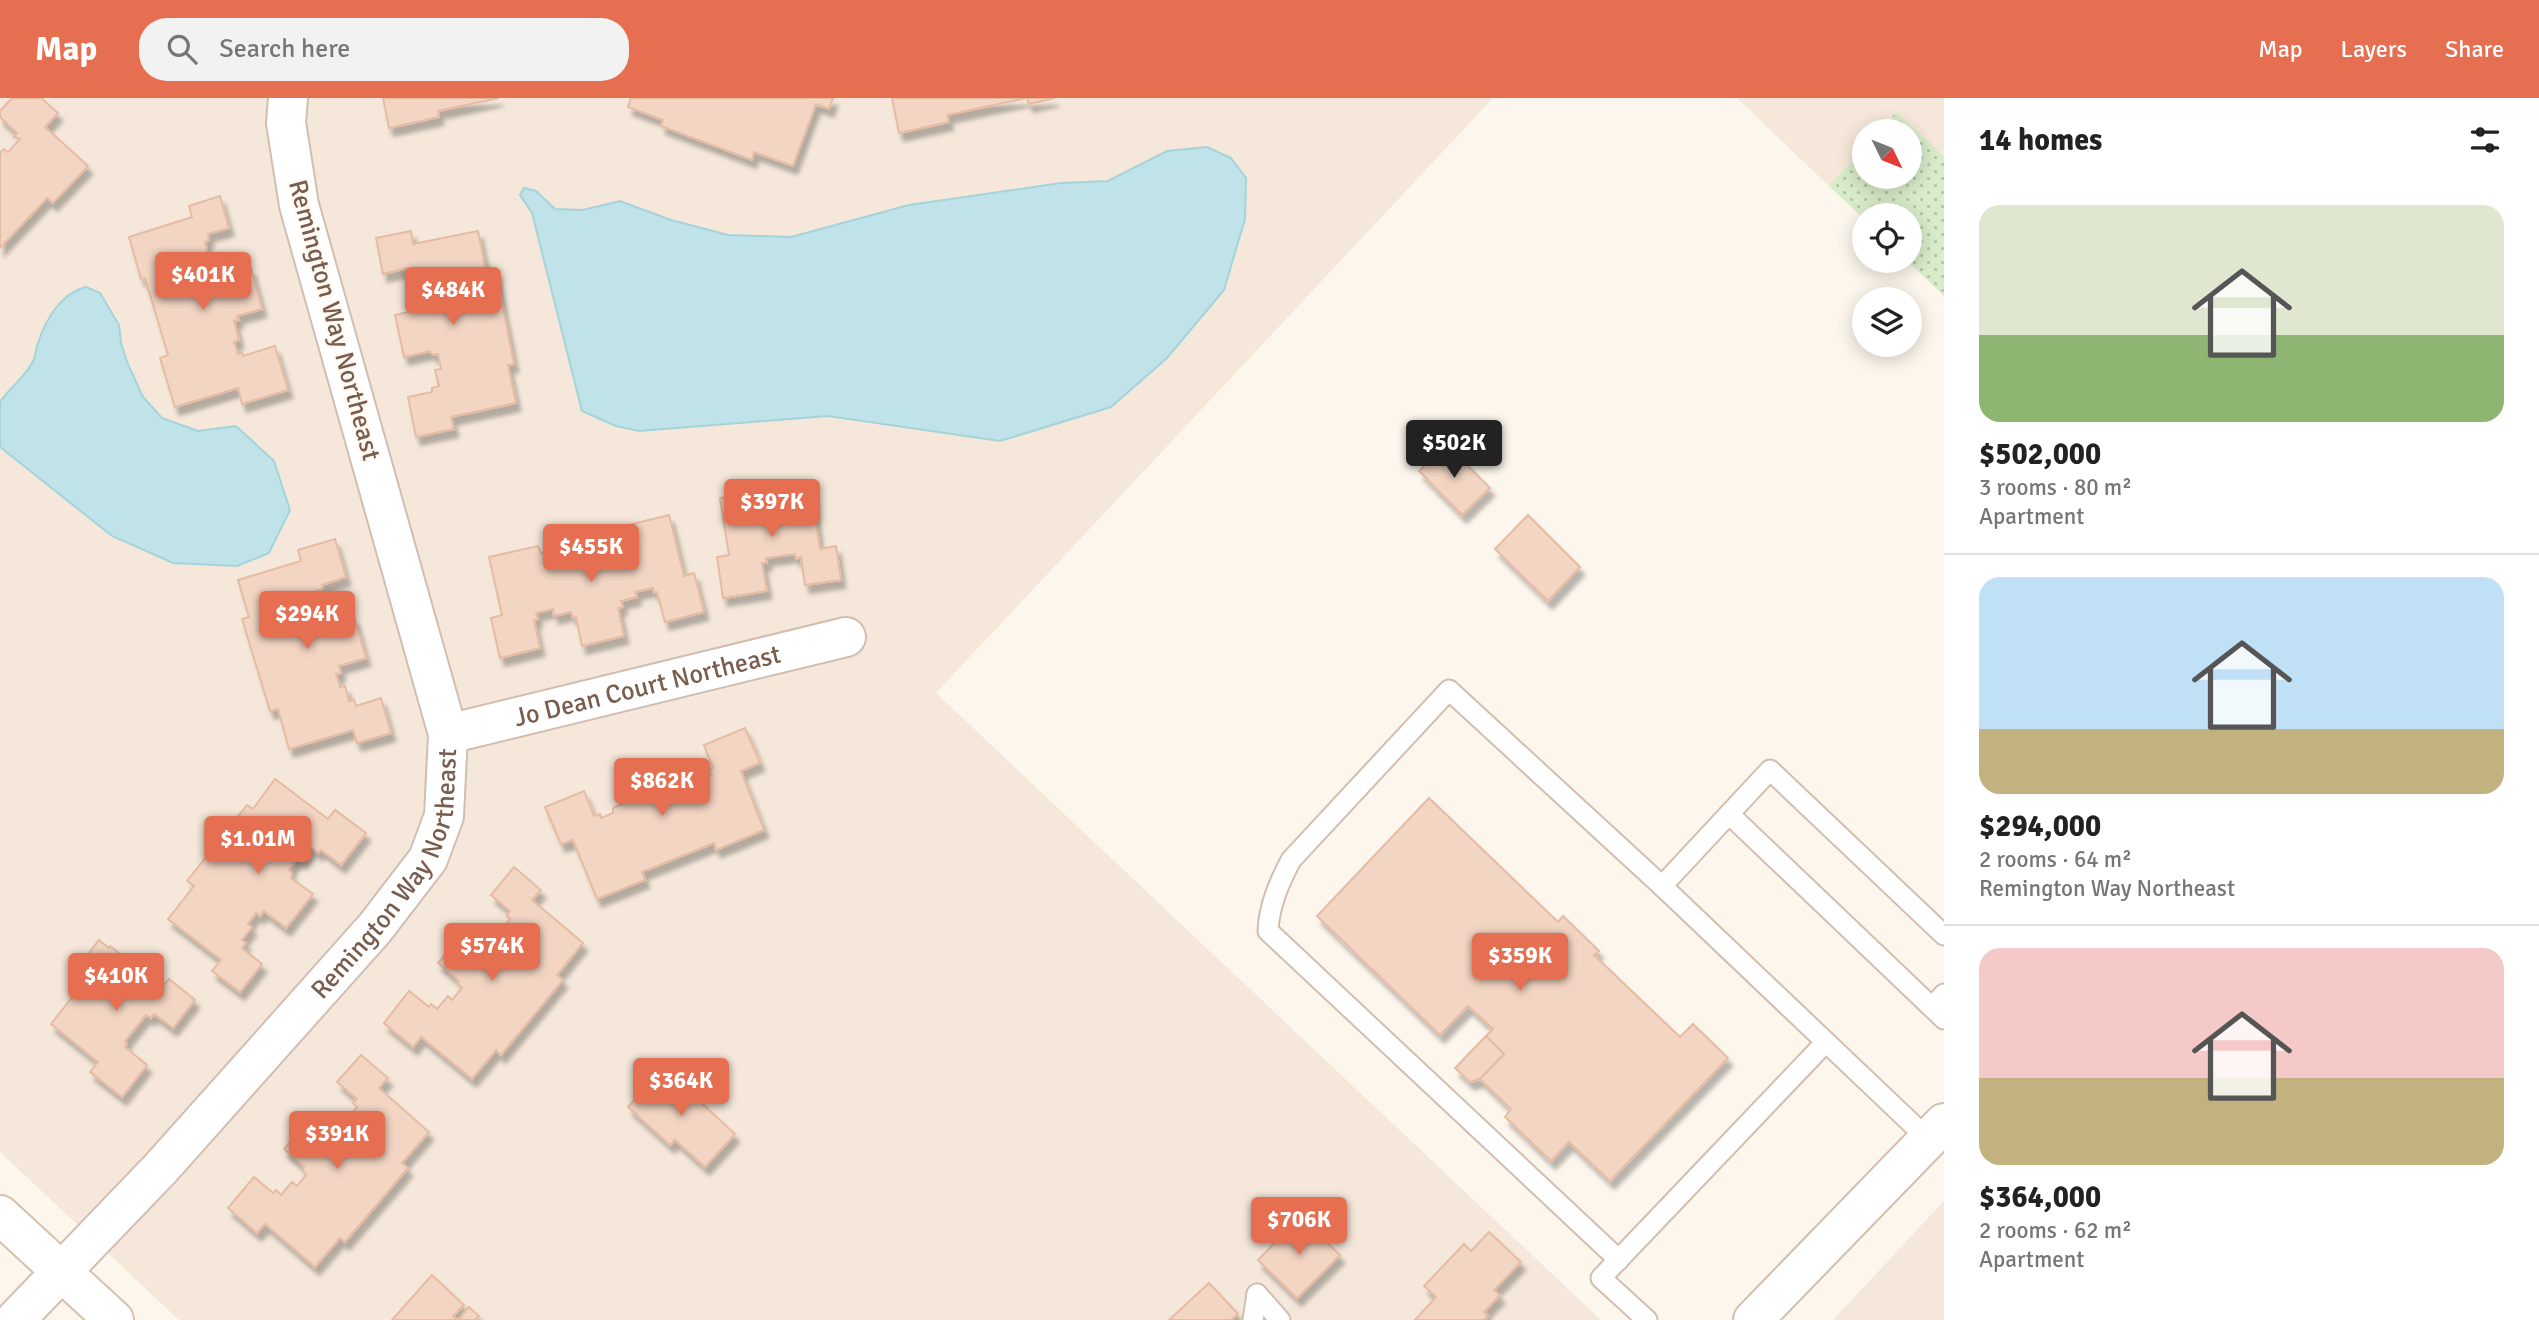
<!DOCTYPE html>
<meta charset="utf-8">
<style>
:root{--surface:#fff;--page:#f2f2f2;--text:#222;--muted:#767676;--line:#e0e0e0;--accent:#e76f51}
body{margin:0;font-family:Signika,sans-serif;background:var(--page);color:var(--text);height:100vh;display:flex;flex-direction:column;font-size:26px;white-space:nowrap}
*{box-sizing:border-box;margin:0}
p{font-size:23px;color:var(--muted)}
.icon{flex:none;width:38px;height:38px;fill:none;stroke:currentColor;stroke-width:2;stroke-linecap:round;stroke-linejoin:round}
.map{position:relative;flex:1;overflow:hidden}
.details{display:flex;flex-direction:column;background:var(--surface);width:595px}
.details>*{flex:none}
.needle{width:46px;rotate:133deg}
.fabs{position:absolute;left:1852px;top:21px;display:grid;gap:14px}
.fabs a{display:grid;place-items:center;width:70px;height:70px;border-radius:50%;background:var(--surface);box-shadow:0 4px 18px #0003;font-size:35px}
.price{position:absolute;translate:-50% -60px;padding:0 16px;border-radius:7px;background:var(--accent);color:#fff;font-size:23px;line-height:46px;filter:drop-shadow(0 2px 4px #0008)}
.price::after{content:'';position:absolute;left:50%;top:42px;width:21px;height:16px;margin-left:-10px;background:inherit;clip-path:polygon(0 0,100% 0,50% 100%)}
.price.selected{background:#222;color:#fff}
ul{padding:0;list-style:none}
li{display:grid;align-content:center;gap:14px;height:371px;padding:0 35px}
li+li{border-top:2px solid var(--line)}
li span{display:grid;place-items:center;height:217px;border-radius:21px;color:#555}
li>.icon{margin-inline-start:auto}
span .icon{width:126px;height:126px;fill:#fffc;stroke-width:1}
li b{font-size:30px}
h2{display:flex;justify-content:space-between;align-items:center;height:84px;padding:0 35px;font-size:30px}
header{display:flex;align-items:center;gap:42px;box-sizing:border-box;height:98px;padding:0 35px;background:var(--accent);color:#fff}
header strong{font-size:33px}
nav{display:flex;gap:38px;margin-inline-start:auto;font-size:24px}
.search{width:490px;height:63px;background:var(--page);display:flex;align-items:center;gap:18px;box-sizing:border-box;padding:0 24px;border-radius:28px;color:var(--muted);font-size:26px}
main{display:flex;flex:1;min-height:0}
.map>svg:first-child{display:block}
.residential{fill:#f5e8da}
.grass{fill:url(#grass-dots)}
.water{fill:#bfe3e8;stroke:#a5d3da;stroke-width:2}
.building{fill:#f3d5c3;stroke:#e6bba3;stroke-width:2;filter:url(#shadow)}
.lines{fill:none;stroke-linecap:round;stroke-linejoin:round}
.service-casing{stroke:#d1beb0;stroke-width:23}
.minor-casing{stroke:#d1beb0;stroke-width:42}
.tertiary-casing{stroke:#d1beb0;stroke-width:42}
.secondary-casing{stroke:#d6c0b0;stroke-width:42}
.service{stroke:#fff;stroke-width:19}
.minor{stroke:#fff;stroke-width:38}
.tertiary{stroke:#fff;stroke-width:38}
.secondary{stroke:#fff;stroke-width:38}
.labels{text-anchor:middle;stroke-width:5;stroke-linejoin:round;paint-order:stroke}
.street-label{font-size:26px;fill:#7a5c4d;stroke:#fffaf3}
</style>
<header>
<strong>Map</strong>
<div class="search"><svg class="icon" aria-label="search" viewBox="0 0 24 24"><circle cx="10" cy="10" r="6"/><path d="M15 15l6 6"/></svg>Search here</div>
<nav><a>Map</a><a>Layers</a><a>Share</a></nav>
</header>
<main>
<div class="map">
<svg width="1944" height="1222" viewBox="0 0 1944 1222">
<defs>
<pattern id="grass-dots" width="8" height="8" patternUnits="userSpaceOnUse" patternTransform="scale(1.75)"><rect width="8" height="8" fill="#d8ecc9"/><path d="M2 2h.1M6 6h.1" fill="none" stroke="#b4c2a5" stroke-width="1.8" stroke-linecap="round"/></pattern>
<filter id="shadow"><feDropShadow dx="4.5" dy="8" stdDeviation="2" flood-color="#0004"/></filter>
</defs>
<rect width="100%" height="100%" fill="#fdf6ec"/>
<g class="residential">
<path d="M0,0h1493l-557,595 665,627h-1422l-179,-168z"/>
<path d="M1737,0h207v58l-47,-43 -18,18h-15v17l-35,38z"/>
<path d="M1944,1103v119h-111z"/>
</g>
<path class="grass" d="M1897,14l47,44v140l-37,-35h2v-46h-45v4l-35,-33 35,-38v29h45v-46h-30z"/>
<g class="water">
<path d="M1207,49l24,11 15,20 -1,41 -21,71 -57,68 -56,49 -111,34 -172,-25 -189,15 -23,-5 -34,-15 -50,-198 -12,-18 4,-7 12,3 19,18 28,1 37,-9 51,19 57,15 63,2 118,-32 152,-22 47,-2 59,-30z"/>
<path d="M86,189l14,6 19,32 2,18 6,19 16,35 19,21 36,13 38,-5 38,35 16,49 -21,43 -32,13 -64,-3 -61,-27 -112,-89v-45c10,-15 27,-26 34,-43 2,-5 2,-11 4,-16 8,-24 23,-50 48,-56z"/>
</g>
<g class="building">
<path d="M12,0h29l17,15 -13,14 43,39 -35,37 -6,-5 -47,50v-95l4,-4 4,3 12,-13 -6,-2 3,-4 -17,-16v-6z"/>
<path d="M383,0h116l-61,13 1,6 -50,11z"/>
<path d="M631,0h202l-4,11 -13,-5 -23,62 -39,-14 -2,8 -91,-34 2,-6 -35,-13z"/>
<path d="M892,0h163l-26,6 -2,-6 -80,17 2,7 -50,11z"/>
<path d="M220,98l9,32 -21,6 1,6 -4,2 3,13 6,-2 5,18 4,-1 1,6 27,-8 11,41 -25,7 2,4 -5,1 5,19 -5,2 4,12 4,-2 1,4 32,-10 13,44 -46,14 -4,-16 -63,19 -15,-49 8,-3 -23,-77 -4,1 -12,-42 63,-20 -3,-11z"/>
<path d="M411,133l2,13 65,-13 8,40 9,-2 19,95 -6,1 8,38 -65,14 3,12 -38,8 -8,-40 24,-5v-4l7,-2 -4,-16 6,-1 -3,-15 -5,1 -3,-4 -26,6 -9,-42 27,-6 -1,-7 5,-1 -3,-13 -5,1 -3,-16 -5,1 -2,-6 -25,6 -7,-36z"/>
<path d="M1446,346l44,44 -28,27 -43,-44z"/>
<path d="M810,385l10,66 16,-3 5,34 -36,5 -4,-28 -5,2 -1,-5 -29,4 1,5h-5l5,28 -44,7 -6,-41 12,-2 -9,-57z"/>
<path d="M669,417l15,61 10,-3 10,39 -39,10 -8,-30 -3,1 -1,-5 -18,4 2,5 -16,4 2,6 -5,1 6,28 -42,10 -6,-29 -3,1 -2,-6 -17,4 -1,-7 -17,4 2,6 -4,1 6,28 -40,10 -9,-40 11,-3 -13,-58 49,-11 3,7 76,-19 -1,-6z"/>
<path d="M1528,417l52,52 -32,34 -53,-52z"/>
<path d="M335,441l11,38 -24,8 1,4 -7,2 5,16 -6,1 5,14 4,-1 3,4 27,-8 12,41 -27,8 2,7 -5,1 4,13 5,-1 4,15 5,-1 2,6 25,-8 10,35 -34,10 -4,-13 -64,19 -11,-40 -8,2 -28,-92 7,-2 -11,-37 63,-19 -3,-11z"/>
<path d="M745,630l15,35 -19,8 23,59 -48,20 -2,-7 -72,29 3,8 -48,19 -24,-59 -12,4 -16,-37 39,-16 10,25 6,-2 1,4 12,-5v-5l16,-7 -1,-4 6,-3 -8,-18 32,-15 10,24 5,-3 2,3 18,-7 2,4 16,-7 -2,-4 4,-3 -9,-23z"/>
<path d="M275,681l53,40 7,-9 31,23 -25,32 -20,-15 -3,3 -6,-5 -10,13 -4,-3 -9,12 3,3 -1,5 22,16 -27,34 -22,-17 -4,5 -4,-3 -8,11 4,3 -10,13 4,3 -4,5 20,16 -22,28 -28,-21 9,-11 -53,-41 26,-33 -7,-5 60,-76 6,4z"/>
<path d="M1429,700l129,124 5,-6 36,35 -5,4 86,82 13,-13 35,34 -118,123 -41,-39 -18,19 -46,-44 6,-8 -31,-30 24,-25 -18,-18 7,-7 -25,-23 -28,29 -123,-119z"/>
<path d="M514,769l27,23 -9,10 51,43 -26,32 6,5 -62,75 -5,-5 -24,29 -51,-42 -8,10 -29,-24 25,-32 20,16 2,-3 6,5 11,-13 4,4 10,-12 -4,-3 1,-4 -21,-18 28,-33 21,18 5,-5 4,3 8,-10 -4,-4 10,-13 -3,-3 3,-5 -19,-16z"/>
<path d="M99,842l10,8 1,-2 52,41 7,-8 26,21 -22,28 -19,-14 -3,4 -5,-3 -21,26 2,3 -2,3 22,18 -25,32 -32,-25 8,-10 -47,-38 30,-38 -11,-9z"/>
<path d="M1486,938l18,18 -24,25 -10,3 -15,-14z"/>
<path d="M361,957l27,23 -9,10 50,44 -27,31 6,5 -63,74 -5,-4 -25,29 -50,-43 -8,9 -29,-25 26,-31 19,16 3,-3 5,5 11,-13 5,4 9,-11 -3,-4 1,-4 -20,-18 28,-32 21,18 4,-5 4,3 9,-10 -4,-3 11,-13 -4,-4 4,-4 -20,-17z"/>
<path d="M664,970l71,66 -30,33 -30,-27 -5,5 -42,-38z"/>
<path d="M1300,1119l40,38 -43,43 -39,-38z"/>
<path d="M1489,1134l32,30 -27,28 6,5 -16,17 4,4 -4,4h-69l21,-23 -12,-11 40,-42 7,7z"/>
<path d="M432,1177l32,30 -11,11 4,4h-65z"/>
<path d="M1209,1185l29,31 -7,6h-62z"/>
<path d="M469,1209l10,9 -4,4h-17z"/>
</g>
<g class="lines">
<g class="service-casing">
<g id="service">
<path d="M1729,716l215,205"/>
<path d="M1662,788l108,-116 174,165"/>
<path d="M1932,909l12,-13"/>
<path d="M1619,1162l-351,-329c1,-25 11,-48 23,-71l158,-170 213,196 267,254"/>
<path d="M1257,1196l23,26"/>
<path d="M1253,1222l4,-26"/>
<path d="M1647,1222l-46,-42 224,-235"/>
</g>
</g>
<g class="minor-casing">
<g id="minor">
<path id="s1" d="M448,636l398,-97"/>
<path id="s2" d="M15,1222l146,-152 214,-240 53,-69 16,-43 4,-82 -149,-529 -13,-82 2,-25"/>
</g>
</g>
<g class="tertiary-casing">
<path id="tertiary" d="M1753,1222l191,-197"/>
</g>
<g class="secondary-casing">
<path id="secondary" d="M0,1117l114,105"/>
</g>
<use href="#service" class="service"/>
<use href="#minor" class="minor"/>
<use href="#tertiary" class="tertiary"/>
<use href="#secondary" class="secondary"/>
</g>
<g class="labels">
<g class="street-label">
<text transform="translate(335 222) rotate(75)" y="9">Remington Way Northeast</text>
<text dy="9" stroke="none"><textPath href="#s1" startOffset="205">Jo Dean Court Northeast</textPath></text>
<text dy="9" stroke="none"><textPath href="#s2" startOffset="588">Remington Way Northeast</textPath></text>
</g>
</g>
</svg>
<div class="fabs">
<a><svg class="needle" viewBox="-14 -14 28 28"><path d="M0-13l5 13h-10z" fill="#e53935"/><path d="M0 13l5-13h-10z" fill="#767676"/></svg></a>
<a><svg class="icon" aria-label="locate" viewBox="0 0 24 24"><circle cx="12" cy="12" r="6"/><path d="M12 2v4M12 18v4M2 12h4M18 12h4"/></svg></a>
<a><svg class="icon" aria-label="layers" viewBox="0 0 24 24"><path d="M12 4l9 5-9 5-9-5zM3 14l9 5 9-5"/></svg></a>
</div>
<b class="price" style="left:203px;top:214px">$401K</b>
<b class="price" style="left:453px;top:229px">$484K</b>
<b class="price selected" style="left:1454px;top:382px">$502K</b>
<b class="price" style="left:772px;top:441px">$397K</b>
<b class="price" style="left:591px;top:486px">$455K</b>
<b class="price" style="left:307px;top:553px">$294K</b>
<b class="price" style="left:662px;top:720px">$862K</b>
<b class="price" style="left:258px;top:778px">$1.01M</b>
<b class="price" style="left:492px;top:885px">$574K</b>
<b class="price" style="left:1520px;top:895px">$359K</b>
<b class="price" style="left:116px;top:915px">$410K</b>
<b class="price" style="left:681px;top:1020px">$364K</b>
<b class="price" style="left:337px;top:1073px">$391K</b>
<b class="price" style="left:1299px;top:1159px">$706K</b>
</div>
<section class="details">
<h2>14 homes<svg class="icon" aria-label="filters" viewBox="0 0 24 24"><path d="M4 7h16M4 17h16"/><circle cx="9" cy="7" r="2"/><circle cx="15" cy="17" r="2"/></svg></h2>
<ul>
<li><span style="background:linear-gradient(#dfe7d0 60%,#8fb573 0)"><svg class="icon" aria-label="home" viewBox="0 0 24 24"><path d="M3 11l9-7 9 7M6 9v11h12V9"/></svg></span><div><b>$502,000</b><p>3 rooms · 80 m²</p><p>Apartment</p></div></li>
<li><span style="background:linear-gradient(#bfe0f5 70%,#c2b280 0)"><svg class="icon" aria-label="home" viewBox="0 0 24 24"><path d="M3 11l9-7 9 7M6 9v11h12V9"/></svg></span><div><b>$294,000</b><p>2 rooms · 64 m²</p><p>Remington Way Northeast</p></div></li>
<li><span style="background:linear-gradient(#f6c9c9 60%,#c2b280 0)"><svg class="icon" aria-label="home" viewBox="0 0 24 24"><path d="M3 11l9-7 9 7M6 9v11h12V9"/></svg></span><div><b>$364,000</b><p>2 rooms · 62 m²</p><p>Apartment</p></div></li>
</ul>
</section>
</main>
